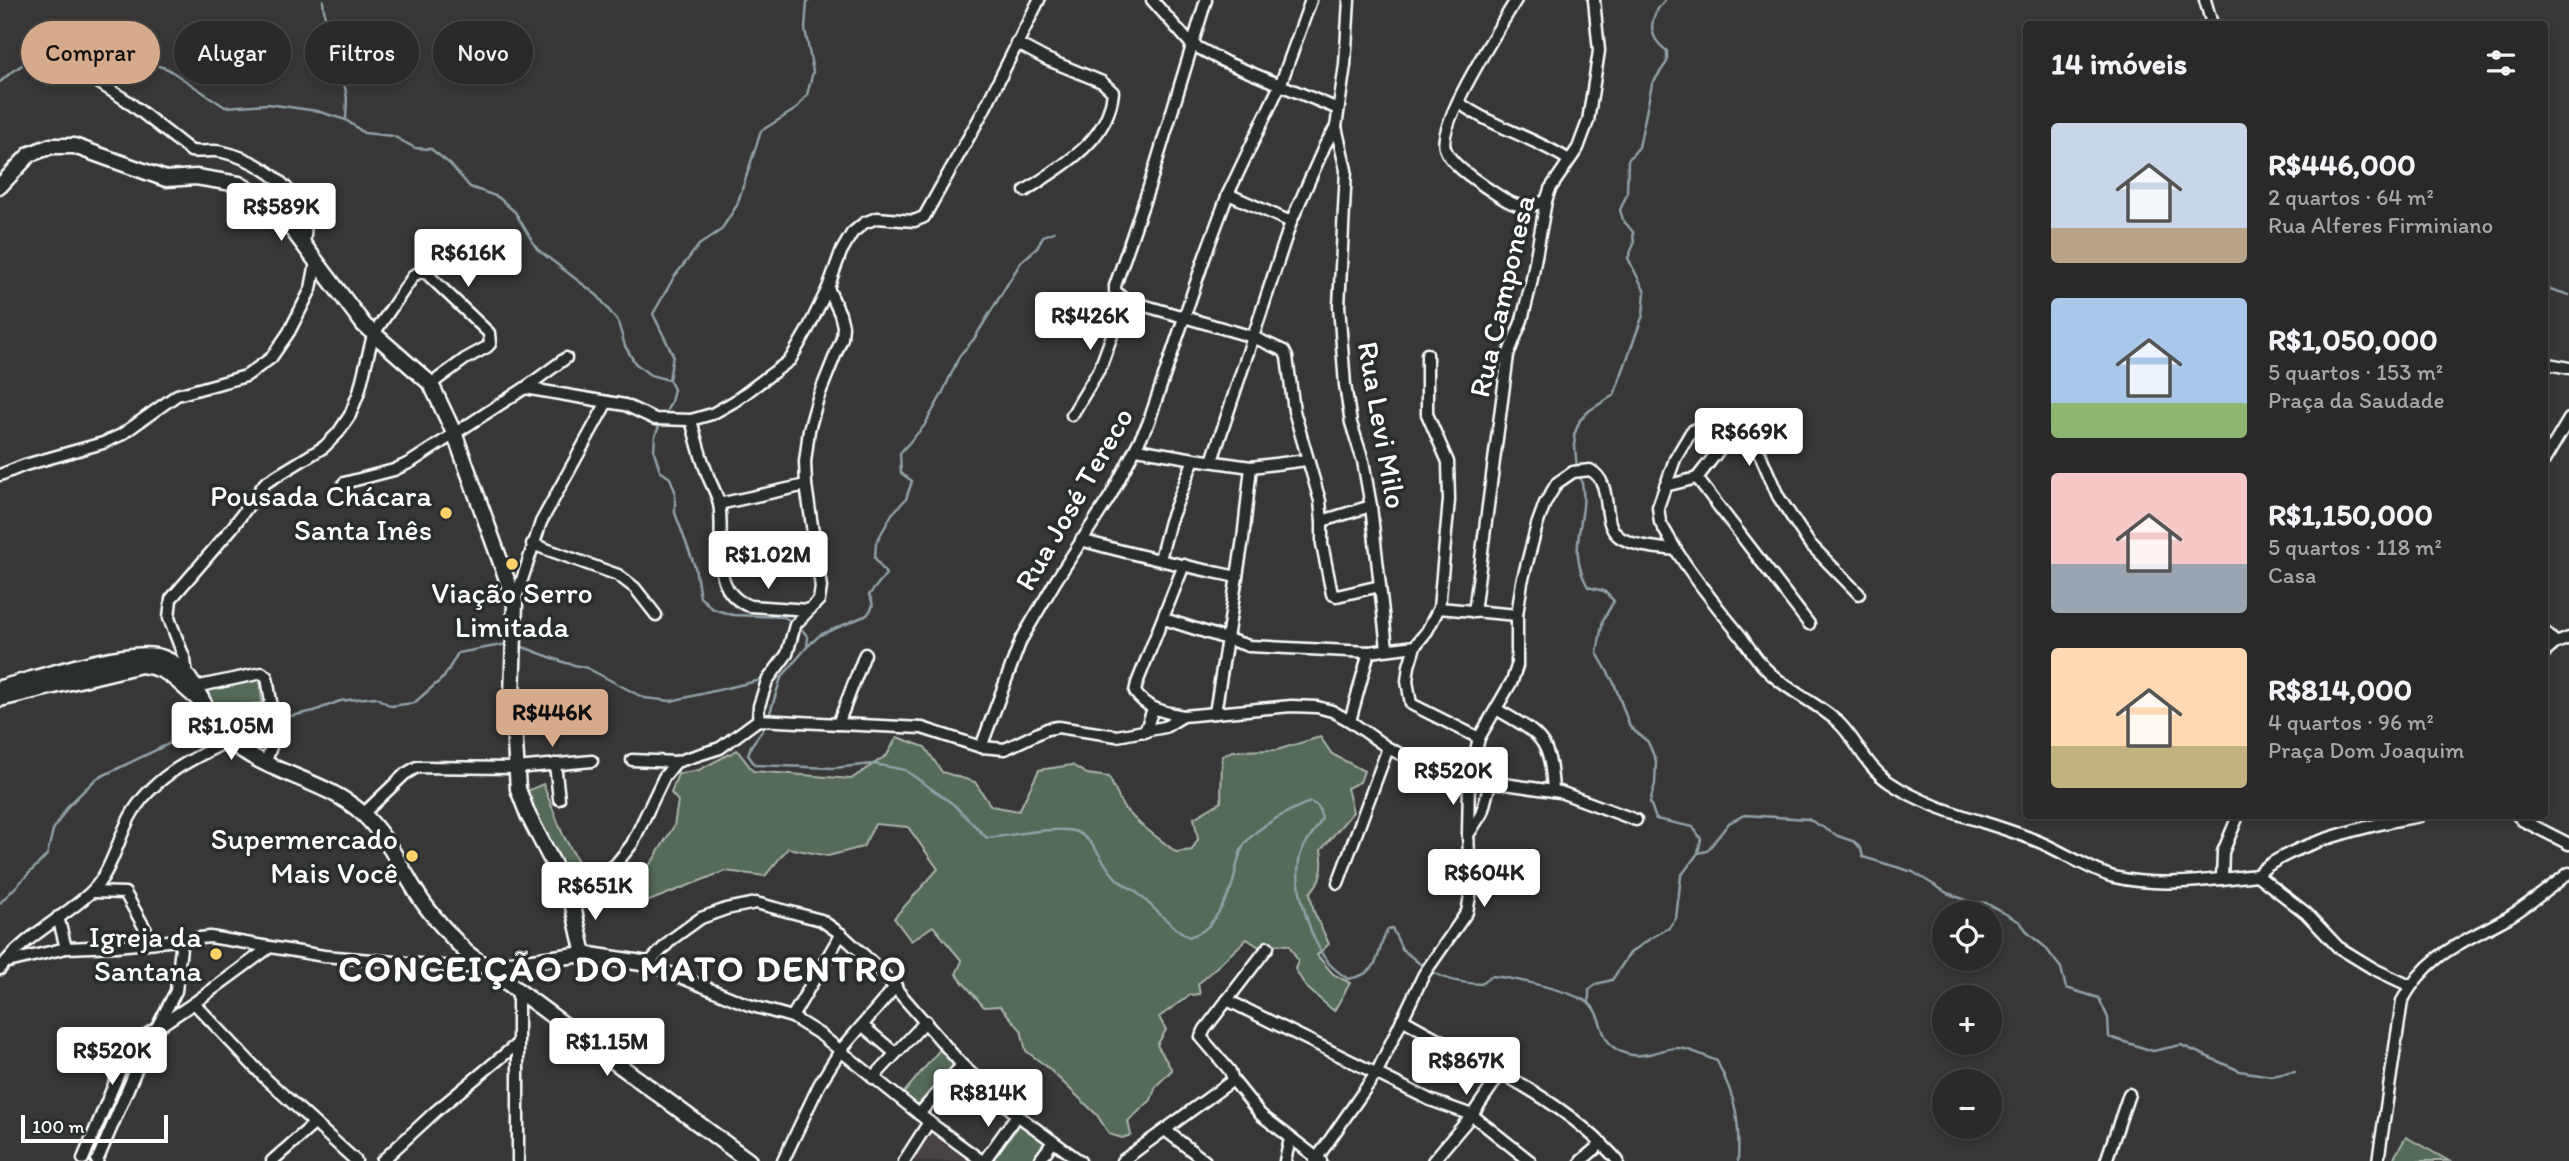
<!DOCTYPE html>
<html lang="pt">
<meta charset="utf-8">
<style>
:root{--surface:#2a2929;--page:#323131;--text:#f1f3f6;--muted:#a5a6a8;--line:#464546;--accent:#d6ab8b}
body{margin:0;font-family:Itim,sans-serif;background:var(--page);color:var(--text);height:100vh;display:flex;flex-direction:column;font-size:26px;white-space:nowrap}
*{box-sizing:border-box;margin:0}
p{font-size:23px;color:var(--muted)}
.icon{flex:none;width:38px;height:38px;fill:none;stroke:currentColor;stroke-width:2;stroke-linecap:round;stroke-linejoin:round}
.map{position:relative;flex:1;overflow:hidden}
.sheet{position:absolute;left:2023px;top:21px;width:525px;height:798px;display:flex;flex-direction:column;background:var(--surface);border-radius:7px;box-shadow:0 4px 10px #0003,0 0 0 2px var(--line)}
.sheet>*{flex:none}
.guide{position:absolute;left:21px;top:21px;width:665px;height:63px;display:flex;gap:14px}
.controls{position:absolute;left:1932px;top:901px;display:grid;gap:14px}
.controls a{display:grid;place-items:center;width:70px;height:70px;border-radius:50%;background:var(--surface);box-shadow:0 4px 10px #0003,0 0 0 2px var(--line);font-size:35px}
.scale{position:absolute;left:21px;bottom:18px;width:147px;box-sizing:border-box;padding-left:7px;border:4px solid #fff;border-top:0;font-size:19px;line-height:24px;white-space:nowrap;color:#fff;-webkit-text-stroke:5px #2a2d2e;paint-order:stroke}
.price{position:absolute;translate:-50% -60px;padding:0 16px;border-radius:7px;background:#fff;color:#222;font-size:23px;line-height:46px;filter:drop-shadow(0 2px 4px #0008)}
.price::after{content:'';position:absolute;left:50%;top:42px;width:21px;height:16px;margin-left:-10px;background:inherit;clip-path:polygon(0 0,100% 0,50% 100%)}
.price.on{background:var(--accent);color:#111}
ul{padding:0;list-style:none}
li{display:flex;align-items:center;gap:21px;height:175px;padding:0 28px}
li span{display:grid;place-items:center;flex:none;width:196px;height:140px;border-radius:7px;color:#555}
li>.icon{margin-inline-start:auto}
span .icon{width:84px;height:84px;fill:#fffc;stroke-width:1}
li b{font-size:30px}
h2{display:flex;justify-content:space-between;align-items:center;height:84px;padding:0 28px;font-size:30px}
.tag{padding:0 24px;border-radius:32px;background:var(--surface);box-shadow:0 4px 10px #0003,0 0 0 2px var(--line);font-size:24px;line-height:63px}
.tag.on{background:var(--accent);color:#111}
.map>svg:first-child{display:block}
.built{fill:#494242}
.green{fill:#546b58;stroke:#aab5ac;stroke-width:2}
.water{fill:#46636a;stroke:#90a1a6;stroke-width:2}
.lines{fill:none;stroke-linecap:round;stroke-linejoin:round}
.stream{stroke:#90a1a6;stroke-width:2.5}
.street-casing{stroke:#fff;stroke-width:15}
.secondary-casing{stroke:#fff;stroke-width:19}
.street{stroke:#2a2d2e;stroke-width:10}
.secondary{stroke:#2a2d2e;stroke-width:14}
.poi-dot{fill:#ffd166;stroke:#2a2d2e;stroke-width:2.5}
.labels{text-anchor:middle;stroke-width:7;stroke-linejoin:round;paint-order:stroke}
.street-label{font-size:30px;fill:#fff;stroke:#2a2d2e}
.poi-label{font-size:30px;fill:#fff;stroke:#2a2d2e;text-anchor:end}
.district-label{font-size:37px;font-weight:bold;letter-spacing:2px;fill:#fff;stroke:#2a2d2e}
</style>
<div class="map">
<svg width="2569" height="1161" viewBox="0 0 2569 1161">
<rect width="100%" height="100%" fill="#383737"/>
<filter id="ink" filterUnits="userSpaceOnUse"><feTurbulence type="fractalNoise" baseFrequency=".0143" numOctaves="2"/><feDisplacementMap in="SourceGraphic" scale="14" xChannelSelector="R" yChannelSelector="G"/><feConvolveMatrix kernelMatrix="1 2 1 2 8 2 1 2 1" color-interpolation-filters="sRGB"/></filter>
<g filter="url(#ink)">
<path class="built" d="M928,1132l42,29h-61z"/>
<g class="green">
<path d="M260,679l2,24 -50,5 -5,-20z"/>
<path d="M265,722l-2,32 -17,-9 -21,-18z"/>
<path d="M897,737l28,10 17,25 33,10 16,24 28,5 20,-41 33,-5 15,9 22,3 14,30 17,17 36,28 16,-2 6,-11 -4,-21 27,-16 1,-46 10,-5 45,-1 43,-13 12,17 32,17 -4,11 -13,6 6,24 -32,38c3,17 1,30 -11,43l4,19 15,32 -12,11 16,19 17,9 -16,28 -28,-24 -11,-18 3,-8 -9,-16 -22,-1 -5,5 -15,-10 -49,45 2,10 -10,1 -31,22 7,13 -9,15 15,25 -16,16 -5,14 -23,21 3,14 -9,3 -13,-4 -12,-19 -51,-49 -20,-15 -5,-21 -21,-24 -16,1 -28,-33 6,-13 -29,-35 -22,15 -17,-23 44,-49 -30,-42 -33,-3 -12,23 -35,9 -40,-8 -23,28 -40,-5 -91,36 -9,-17 27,-28 22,-36 4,-25 -7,-8 7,-19 21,-4 38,-20 16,21 98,8 36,-24z"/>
<path d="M543,784l20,51 24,42 -15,12 -23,-45 -22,-53z"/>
<path d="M941,1048l14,18 -33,36 -8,4 -12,-11z"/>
<path d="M1020,1124l25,19 -13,18 -39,-1z"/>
<path d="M2406,1137l43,24h-57z"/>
</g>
<path class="water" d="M101,41h9l1,4 18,-4 13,12c-9,8 -14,11 -26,10l-8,-14 -9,-1 -1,-4z"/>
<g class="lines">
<g class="stream">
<path d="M323,0c2,33 16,60 23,92 2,8 0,19 0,27"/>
<path d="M134,58l34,11 57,38 43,-3 49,7 29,9 18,13 29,3 22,12 16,1 19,15 20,23 28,10 17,15 22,37 61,47 20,26 7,24 10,17 15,12 19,5 5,9 -3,13 -8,16"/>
<path d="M0,82c29,-28 60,-34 99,-38"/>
<path d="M2544,287l25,8"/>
<path d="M669,380l4,-25 -20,-41 21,-37 25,-32 22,-15 16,-25 24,-74 35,-22 11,-14 6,-23 -8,-43 2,-27 3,-2"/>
<path d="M660,424l-5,12 -1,15 6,20 10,7 5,13v22l20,54 5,30 13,12 20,6 51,2 14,8 10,12 -1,10 -26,31 -13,41"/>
<path d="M1577,469l-3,-34 6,-15 10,-10 24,-15 29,-80 2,-23 -17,-34 6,-14 -1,-12 -10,-12 -3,-10 7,-16 1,-34 11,-13 13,-63 15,-22v-11c-21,-15 -18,-34 -2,-51"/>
<path d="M1580,476c13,40 -17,67 8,111l16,4 10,10 -11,19 -6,33 17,30 16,44 18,15 8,19 -1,23 -5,18 6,17 37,8 8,12 -3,14 -17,23 -5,42 -7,10 -18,10 -21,15 -18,27 -16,4 -7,6v13"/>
<path d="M520,646l46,17 21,5 57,30 27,3 86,-20 10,-7"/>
<path d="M808,646l12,-11 47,-20c7,-8 7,-11 2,-20l17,-21 -11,-16 1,-15 16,-29 14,-15 6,-18 -11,-8 -1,-20 24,-27 17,-30 19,-41 14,-16 47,-77 16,-14 6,-12 11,-4"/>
<path d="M225,725l66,-9 23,-5 26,-10 35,-4 16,9 23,-3 30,-26 14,-24 49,-9"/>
<path d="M766,725l-15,21 -3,9 7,10 78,3 41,-4 31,6 48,34 34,34c24,-2 65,-12 87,-7 20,6 29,35 43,48 5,5 12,8 18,12 19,16 33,34 54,46 5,-2 11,-4 15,-7 11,-8 28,-39 30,-52 3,-11 4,-26 12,-36 13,-16 45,-33 64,-40l8,4 4,12c-6,13 -19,26 -22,38 -7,26 8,73 21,96 6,12 17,20 27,27 36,-6 26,-25 40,-50l4,-1 10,21 23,19"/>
<path d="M1698,853l9,-2 22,-28 15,-8 64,4 30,17 17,6 6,7 2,8 50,15 34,21 24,9 15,1 34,19 9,12 16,13 16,21 5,20 33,10 9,20 1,19 44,14 28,-6 59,26 31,5 24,-4"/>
<path d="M0,903l47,-48 6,-25 15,-24 28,-27 89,-43 27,-8"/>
<path d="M1431,971c16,10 32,12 50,13l10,-8c21,2 83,15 99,28 15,14 7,41 37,50 18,5 32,-5 49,-6 12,-1 29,9 41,13 19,38 23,58 21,100"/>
</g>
<g class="street-casing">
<g id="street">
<path d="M1152,0l39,44 34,18 113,47"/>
<path d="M1206,0l-57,187 -34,99v5l10,9 128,37 31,14 3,6 7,54 26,90 2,20 49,-15"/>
<path d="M1516,0c-15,25 -79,124 -71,148 5,16 29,31 42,40 22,15 32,24 59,13"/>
<path d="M2205,0l7,24"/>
<path d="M1016,43l30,16 56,23 11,10c-5,51 -51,73 -88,99"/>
<path d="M99,83l27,17 65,51c11,2 21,-2 32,1 32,7 67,30 80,61 4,11 2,22 1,32"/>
<path d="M1458,102c34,25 75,35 111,58"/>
<path d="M1336,127l10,43 -7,136 6,79 6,38 12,38 8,45 16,142"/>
<path d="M1228,194l63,28"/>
<path d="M1427,354v60l21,48 1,38 -10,108 -12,23 -12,15 -6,20 -2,15 4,23 68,34"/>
<path d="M2544,363l25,5"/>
<path d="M525,388l41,-30"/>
<path d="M1072,415l28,-47 25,-68"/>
<path d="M691,420c5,18 9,36 16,53 3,10 10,20 12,31 7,34 -13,87 31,102l59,4 10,-10 2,-13 -15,-102 -1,-23 4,-32 9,-32 24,-60 1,-12 -3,-12 -12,-26"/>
<path d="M1137,449l57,10 57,8 56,-7"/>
<path d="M1212,461l79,-239 34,-77 11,-18 9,-62 4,-65"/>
<path d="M2544,461l25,-42"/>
<path d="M0,475l25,-10 78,-22 18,-8 56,-40 69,-19 25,-18 18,-26 22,-43 5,-27"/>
<path d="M1697,478l112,146"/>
<path d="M344,483l50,-13 17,-8 114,-74 100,17 30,14 36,1 21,-6 23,-13 55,-41 18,-31 20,-41 13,-36 11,-19 12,-10 13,-5 37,3 10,-4 60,-107 55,-110"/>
<path d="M1665,486l32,-8 37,-47"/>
<path d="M719,504l87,-19"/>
<path d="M1322,521v23l10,50 5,2 43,-10"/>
<path d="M1081,540c51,15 104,26 156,37"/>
<path d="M532,544l86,31 17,13 21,27"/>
<path d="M1676,550l-16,-28 -2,-15 17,-48 16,-27 11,-8h17l30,16 11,14 18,42 31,47 50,51"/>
<path d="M1160,559l10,-38 24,-62"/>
<path d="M515,601l26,-79 66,-120"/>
<path d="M1439,608l78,7"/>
<path d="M1474,612l34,-257 14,-35 9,-36 15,-83 4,-12 28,-41 10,-27 11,-70 -5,-51"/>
<path d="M1164,619l85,27 120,6 46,-6"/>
<path d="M2544,631l12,12"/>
<path d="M2544,653l12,-10 13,-5"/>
<path d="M187,674l-2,-14 -16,-42 2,-19 61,-71 33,-45 59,-36 14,-14 12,-18 9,-23 14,-57 41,-60 10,-4 65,62 1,11 -3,3 -22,12 -34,25"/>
<path d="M190,688l72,-15 5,4 4,25 -4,6"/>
<path d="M1496,709c45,26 54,28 57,82"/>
<path d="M1215,713l28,-174 8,-72"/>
<path d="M1183,716c-19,-4 -37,-7 -48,-24l2,-9 47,-118"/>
<path d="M758,720l1,-14 8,-25 20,-27 8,-29 14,-15"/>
<path d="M1350,721l19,-69"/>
<path d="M838,724l27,-70"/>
<path d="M1145,732l8,-23"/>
<path d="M981,747l40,-107 34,-58 56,-87 37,-71 58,-171 22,-59 53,-111 30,-83"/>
<path d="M632,760l44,2"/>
<path d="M266,762l12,-37"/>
<path d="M555,764l4,35"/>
<path d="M363,814l42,-40 12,-7 99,1 76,-7"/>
<path d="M2518,816l4,4 47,24"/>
<path d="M1468,835l14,-22 8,-30"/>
<path d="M2257,875l49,38 32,34 36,22 36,17"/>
<path d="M2257,875c29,-31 121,-52 163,-59"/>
<path d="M2222,879l1,-27 15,-36"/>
<path d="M1338,883l50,-135"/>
<path d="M92,892l33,1 27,48"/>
<path d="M571,898l45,-34 16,-20 32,-67 12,-15 44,-14 38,-28 164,8 59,19 24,2 42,-20 11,-2 59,9 48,-9 18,-11 108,-10 26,1 15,4 18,10 38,27 54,27 118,17 76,28"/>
<path d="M58,917l8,31"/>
<path d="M1268,947l-63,82 -4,8 29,34 3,9 28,35 60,46"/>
<path d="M4,963l62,-15 50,-2 94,-9 114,19 130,11h32"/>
<path d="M0,969c24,-33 61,-49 90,-76 21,-19 27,-52 40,-76 21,-39 61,-58 100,-77"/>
<path d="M518,990v171"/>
<path d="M1227,1000l203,100 42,15 58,46"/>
<path d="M194,1003l72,76 90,82"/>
<path d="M792,1017l49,-83"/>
<path d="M1402,1019c74,43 158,76 216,142"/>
<path d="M863,1026l32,27"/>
<path d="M873,1078l53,-57"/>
<path d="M919,1114l43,-49"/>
<path d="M1165,1130l40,31"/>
<path d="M83,1159l45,-108 9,-10 57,-38 76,-56"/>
<path d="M97,1161l45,-105 34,-65 6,-52"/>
<path d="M272,1161l42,-37"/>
<path d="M382,1161l54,-50 81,-67"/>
<path d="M783,1161l36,-76 21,-34 56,-65"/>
<path d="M904,1161l25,-39"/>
<path d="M982,1161l-53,-39 -108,-87 -29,-18 -43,-12 -101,-41 24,-25 29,-21 25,-9 30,-6 65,17 20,14 37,34 84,97 55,50 63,46"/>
<path d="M984,1161l33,-46"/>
<path d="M1039,1161l14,-19"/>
<path d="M1122,1161l111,-81"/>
<path d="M1285,1161l5,-22"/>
<path d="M1315,1161l62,-89 47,-98 43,-62 4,-21 -3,-56 1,-55 10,-42 33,-57 5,-15v-51l5,-33 15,-57 8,-22 12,-20 16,-11 17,-2c26,14 8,54 31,68 16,9 38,10 55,12 19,30 41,57 64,85 8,11 16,24 26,34 21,22 50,33 72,53 20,19 26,43 51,60 44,30 100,39 148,59 23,9 56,31 77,36 46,11 97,3 143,-2"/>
<path d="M1433,1161l39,-46 29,-42"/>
<path d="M1581,1161l21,-18"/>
<path d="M2106,1161l23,-67"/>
<path d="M2378,1161l24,-160c26,-48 60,-58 105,-83 22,-13 42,-30 62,-45"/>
</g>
</g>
<g class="secondary-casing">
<g id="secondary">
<path d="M0,186l30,-32 21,-8h23l92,33 30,-2 43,7 34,20 91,121 67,59 24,51 60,167 -3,95 6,92 10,26 43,83 13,56"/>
<path d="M0,688c38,-10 121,-38 156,-32 39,7 45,56 71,82 38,36 96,40 135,75 26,24 41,59 60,88 13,19 29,35 45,52l282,208"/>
<path d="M0,699l141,-34c28,3 35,16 56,33"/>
<path d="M487,967l97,-13 64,10"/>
</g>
</g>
<use href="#street" class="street"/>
<use href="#secondary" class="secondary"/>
</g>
</g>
<g class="poi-dot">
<circle cx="446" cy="513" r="7"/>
<circle cx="512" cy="564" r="7"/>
<circle cx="412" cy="856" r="7"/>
<circle cx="216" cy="954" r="7"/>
</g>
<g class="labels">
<g class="street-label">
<text transform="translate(1502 296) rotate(-77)" y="10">Rua Camponesa</text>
<text transform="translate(1382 425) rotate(80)" y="10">Rua Levi Milo</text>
<text transform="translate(1074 499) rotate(-60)" y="10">Rua José Tereco</text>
</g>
<g class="poi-label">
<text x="432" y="506">Pousada Chácara<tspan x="432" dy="34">Santa Inês</tspan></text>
<text x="512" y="603" text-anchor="middle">Viação Serro<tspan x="512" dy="34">Limitada</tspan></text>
<text x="398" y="849">Supermercado<tspan x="398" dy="34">Mais Você</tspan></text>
<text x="202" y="947">Igreja da<tspan x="202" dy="34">Santana</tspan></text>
</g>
<g class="district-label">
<text x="623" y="981">CONCEIÇÃO DO MATO DENTRO</text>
</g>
</g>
</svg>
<div class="controls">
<a><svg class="icon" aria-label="locate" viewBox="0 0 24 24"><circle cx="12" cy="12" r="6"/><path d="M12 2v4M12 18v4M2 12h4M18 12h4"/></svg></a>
<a>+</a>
<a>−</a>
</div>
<div class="scale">100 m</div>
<b class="price" style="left:281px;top:243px">R$589K</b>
<b class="price" style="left:468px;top:289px">R$616K</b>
<b class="price" style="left:1090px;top:352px">R$426K</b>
<b class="price" style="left:1749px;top:468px">R$669K</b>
<b class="price" style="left:768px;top:591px">R$1.02M</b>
<b class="price on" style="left:552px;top:749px">R$446K</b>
<b class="price" style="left:231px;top:762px">R$1.05M</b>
<b class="price" style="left:1453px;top:807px">R$520K</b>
<b class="price" style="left:1484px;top:909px">R$604K</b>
<b class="price" style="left:595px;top:922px">R$651K</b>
<b class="price" style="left:607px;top:1078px">R$1.15M</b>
<b class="price" style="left:112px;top:1087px">R$520K</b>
<b class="price" style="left:1466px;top:1097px">R$867K</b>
<b class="price" style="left:988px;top:1129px">R$814K</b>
<div class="guide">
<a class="tag on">Comprar</a>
<a class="tag">Alugar</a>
<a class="tag">Filtros</a>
<a class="tag">Novo</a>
</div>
<section class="sheet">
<h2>14 imóveis<svg class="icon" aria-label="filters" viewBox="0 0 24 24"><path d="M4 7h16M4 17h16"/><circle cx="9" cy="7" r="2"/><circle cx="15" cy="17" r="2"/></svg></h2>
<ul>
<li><span style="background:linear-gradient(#c9d6e8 75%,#b9a48a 0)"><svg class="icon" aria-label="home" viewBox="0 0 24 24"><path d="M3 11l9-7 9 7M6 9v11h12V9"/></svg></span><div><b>R$446,000</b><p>2 quartos · 64 m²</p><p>Rua Alferes Firminiano</p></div></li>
<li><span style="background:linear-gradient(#a9c7e8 75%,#8fb573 0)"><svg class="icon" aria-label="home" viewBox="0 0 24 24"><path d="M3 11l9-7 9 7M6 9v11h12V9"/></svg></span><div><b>R$1,050,000</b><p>5 quartos · 153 m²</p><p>Praça da Saudade</p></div></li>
<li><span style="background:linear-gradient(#f6c9c9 65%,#9aa5b1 0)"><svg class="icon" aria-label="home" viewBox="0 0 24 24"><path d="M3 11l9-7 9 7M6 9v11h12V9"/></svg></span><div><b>R$1,150,000</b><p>5 quartos · 118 m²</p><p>Casa</p></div></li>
<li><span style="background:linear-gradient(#ffd9b3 70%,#c2b280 0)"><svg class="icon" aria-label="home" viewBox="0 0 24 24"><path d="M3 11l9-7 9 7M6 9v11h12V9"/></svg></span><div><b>R$814,000</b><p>4 quartos · 96 m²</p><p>Praça Dom Joaquim</p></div></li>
</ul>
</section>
</div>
